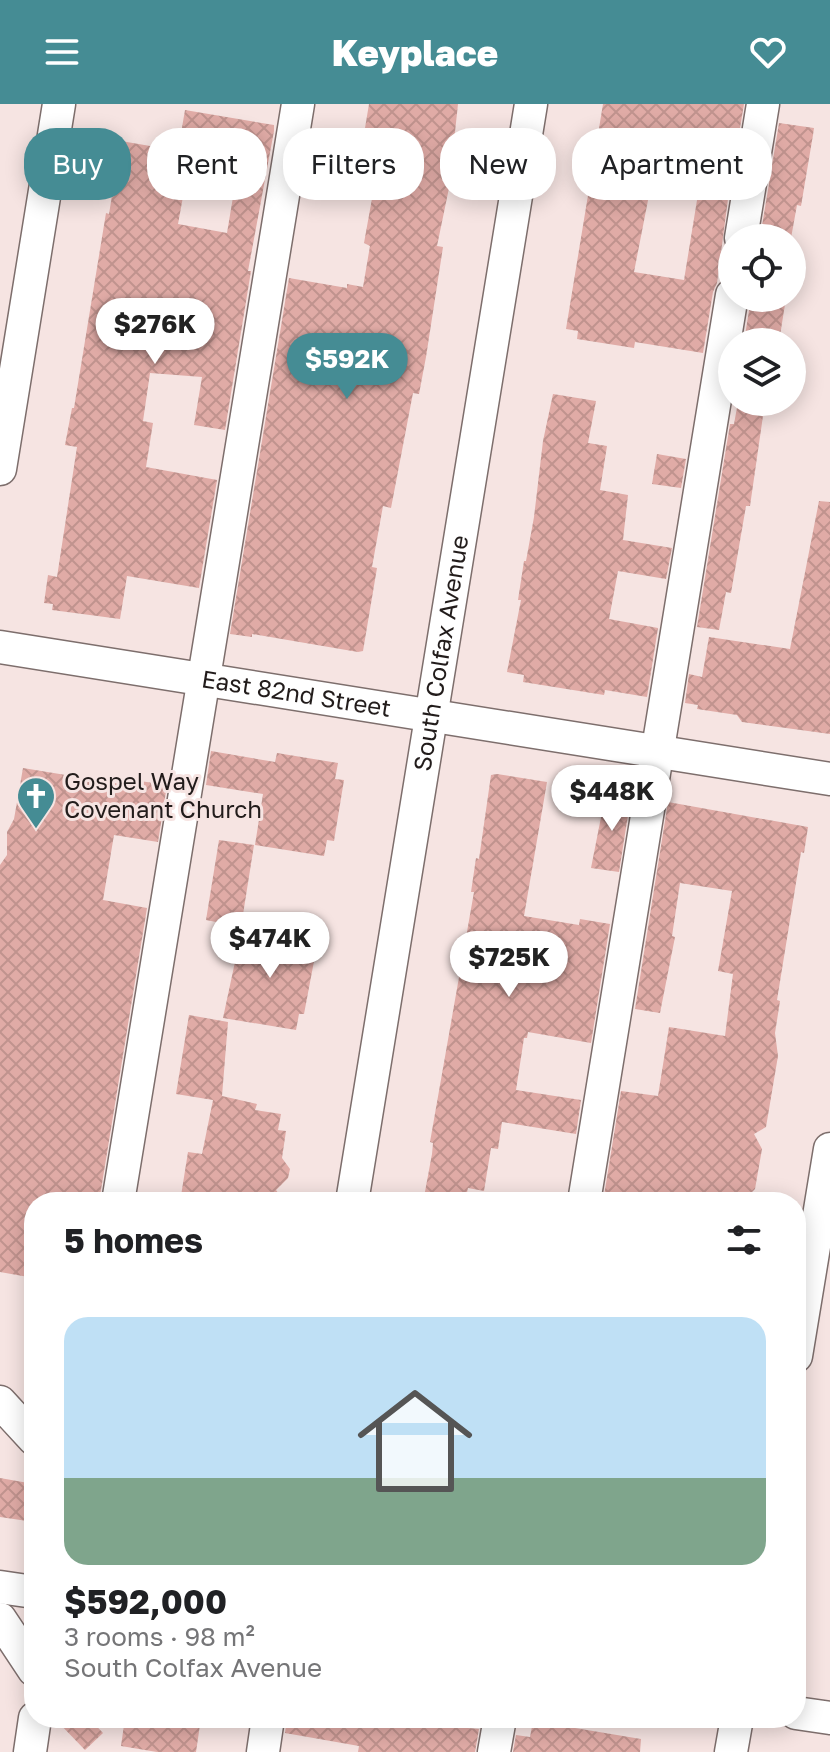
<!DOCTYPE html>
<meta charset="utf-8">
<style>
:root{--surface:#fff;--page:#f6f6f6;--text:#202124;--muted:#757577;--line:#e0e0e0;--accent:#458c94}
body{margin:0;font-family:"Golos Text",sans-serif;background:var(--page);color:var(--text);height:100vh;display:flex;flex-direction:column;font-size:30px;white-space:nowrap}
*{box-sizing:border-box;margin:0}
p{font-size:26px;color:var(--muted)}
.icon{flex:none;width:44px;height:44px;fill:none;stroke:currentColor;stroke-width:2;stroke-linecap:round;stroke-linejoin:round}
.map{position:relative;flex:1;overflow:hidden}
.side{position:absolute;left:24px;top:1088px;width:782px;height:536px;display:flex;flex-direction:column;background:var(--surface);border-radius:32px;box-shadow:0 4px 20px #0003}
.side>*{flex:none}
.hud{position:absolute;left:24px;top:24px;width:782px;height:72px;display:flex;gap:16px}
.buttons{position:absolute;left:718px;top:120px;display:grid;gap:16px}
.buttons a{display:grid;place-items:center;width:88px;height:88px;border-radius:50%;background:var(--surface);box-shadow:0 4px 20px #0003;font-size:40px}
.price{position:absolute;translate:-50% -68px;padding:0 18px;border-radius:28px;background:#fff;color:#222;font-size:26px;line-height:52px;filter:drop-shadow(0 2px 4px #0008)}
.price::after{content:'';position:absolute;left:50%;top:48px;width:24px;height:18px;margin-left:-12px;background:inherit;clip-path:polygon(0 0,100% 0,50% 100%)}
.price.current{background:var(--accent);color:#fff}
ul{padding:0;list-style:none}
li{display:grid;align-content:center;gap:16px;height:424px;padding:0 40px}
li+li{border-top:2px solid var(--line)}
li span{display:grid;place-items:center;height:248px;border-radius:24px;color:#555}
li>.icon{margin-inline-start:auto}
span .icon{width:144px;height:144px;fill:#fffc;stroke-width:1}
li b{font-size:34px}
h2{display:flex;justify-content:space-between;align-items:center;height:96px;padding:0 40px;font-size:34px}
.chip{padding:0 28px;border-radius:32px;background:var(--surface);box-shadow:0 4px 20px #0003;font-size:28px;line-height:72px}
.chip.current{background:var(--accent);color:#fff}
header{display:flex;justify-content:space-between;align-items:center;height:104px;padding:0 40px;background:var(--accent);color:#fff;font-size:36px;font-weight:800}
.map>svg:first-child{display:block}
.building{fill:url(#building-cross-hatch)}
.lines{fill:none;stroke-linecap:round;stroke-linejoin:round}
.minor-casing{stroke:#7d6e6c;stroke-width:35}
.minor{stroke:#fff;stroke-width:32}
.labels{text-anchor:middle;stroke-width:6;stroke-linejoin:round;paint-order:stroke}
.street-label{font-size:24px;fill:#221c1b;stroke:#f6e4e2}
.poi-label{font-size:24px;fill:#221c1b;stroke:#f6e4e2;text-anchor:start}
</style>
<header><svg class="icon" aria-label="menu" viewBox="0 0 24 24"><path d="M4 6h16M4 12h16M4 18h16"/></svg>Keyplace<svg class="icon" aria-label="heart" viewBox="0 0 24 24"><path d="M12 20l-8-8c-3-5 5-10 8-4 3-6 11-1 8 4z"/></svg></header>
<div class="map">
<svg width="830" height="1648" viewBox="0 0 830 1648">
<defs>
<pattern id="building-cross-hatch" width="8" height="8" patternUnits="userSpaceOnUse" patternTransform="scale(2)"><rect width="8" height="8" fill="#e0aba6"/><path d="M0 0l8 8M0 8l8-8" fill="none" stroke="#c0938e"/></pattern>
</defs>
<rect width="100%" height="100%" fill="#f6e4e2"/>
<g class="building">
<path d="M369,0h89l-9,84 -12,58 6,1 -17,110 -7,37 -6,-1 -22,115 -8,-2 -11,61 5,1 -14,83 -5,1 -106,-18v3l-22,-3 59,-356 58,10v-4l16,3 7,-41 -6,-3 18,-100 -19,-3z"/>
<path d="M603,0h141l-8,48 -81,-13 -10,50 5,1 -16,82 50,8 14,-86 30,5 -11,84 -4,9 -10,61 -68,-11 -1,6 -57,-9 1,-8 -12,-2z"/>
<path d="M185,6l89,15v6l-26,140h3l-26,159 -31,-5 8,-48 -52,-4 -7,48 10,2 -7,44 71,13 -18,108 -72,-12 -7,43 -68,-9 1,-6 -9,-1 4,-28 9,2 20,-130 -12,-2 7,-37h2l32,-195 3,1 12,-73 70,12 -13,71 49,9 13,-78 -61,-10z"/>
<path d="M779,19l35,5 -1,7 -12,71 -4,-1 -6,33h-31z"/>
<path d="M312,33l23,3 -5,31 -23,-4z"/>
<path d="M751,194h35l-7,44h-35z"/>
<path d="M553,290l43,7 -8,42 19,3 -7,44 28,5 -5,45 49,8 -6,31 -48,-8 -9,48 49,9 -11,69 -42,-7 -1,5 -81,-13 1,-7 -17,-3 14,-72h-3l6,-39h2l8,-44 9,-76z"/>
<path d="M738,298h27l-15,104h-4l-15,87 -5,-1 -7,38 -22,-3 33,-203h4z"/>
<path d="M657,350l29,5 -5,29 -29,-4z"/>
<path d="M819,397l11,1v232l-88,-12 -5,-7 -40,-6 1,-4 -13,-2 4,-29 13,3 7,-40 81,12z"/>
<path d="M211,647l64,11 2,-9 61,10 -3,16 9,1 -10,61 -7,-1 -3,16 -69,-11 8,-51 -57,-9z"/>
<path d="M23,664l116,19 1,-6 27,4 -9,57 -44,-7 -11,65 44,8 -48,294h-65v76l-34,-6v-407l7,-10v-23l7,-13z"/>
<path d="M497,670l50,8 -23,134 55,9 1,-6 30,5 -19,119 -63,-11 -1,6h-3l-8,52 65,10 -5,34 -74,-12 -4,27 -7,-1 -7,43 -16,-3 -3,14h-14l-27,-5 8,-43 1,-11 -3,-1 44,-250h-3l5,-34 3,1 12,-84z"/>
<path d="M606,688l25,4 -12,76 -28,-4z"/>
<path d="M668,698l140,25 -4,26 -3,-1 -24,148 3,1 -5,32 3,23 -12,71 -12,7 8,15 -7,40 -6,6 -1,7h-145l18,-111 37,5 11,-69 56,9 8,-62 -15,-3 14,-80 -52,-8 -8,53 3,1 -15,76 -25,-4z"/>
<path d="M219,736l35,5 -13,82 -35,-7z"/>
<path d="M242,825l68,10 -3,15 8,2 -11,58h-5l-3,16 -73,-12z"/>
<path d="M189,911l39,7 -6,74 35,8 -2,6 26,4 -3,16 8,1 -4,27 8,11 -2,9 -12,12 9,12h-105l8,-50 14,2 11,-54 -37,-6z"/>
<path d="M0,1374l34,6v38l-34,-5z"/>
<path d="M54,1614h35l14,15 -18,17z"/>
<path d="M125,1614h76l-5,34h-39l-36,-6z"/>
<path d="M287,1614h167l15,3 -1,7 11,1 -4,23h-117l1,-6 -74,-13z"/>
<path d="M533,1617l108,18 -1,13h-127l3,-17 14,2z"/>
</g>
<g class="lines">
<g class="minor-casing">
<g id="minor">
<path d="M741,134l22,-134"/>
<path d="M0,365l59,-365"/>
<path id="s1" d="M0,543l830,132"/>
<path d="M118,1098l180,-1098"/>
<path id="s2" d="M352,1098l179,-1098"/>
<path d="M584,1098l148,-907"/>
<path d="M796,1252l34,-207"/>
<path d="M0,1298l34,37"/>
<path d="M0,1483l34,5"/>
<path d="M0,1515l34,51"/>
<path d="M796,1609l34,5"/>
<path d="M30,1648l5,-34"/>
<path d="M263,1648l5,-34"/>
<path d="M494,1648l6,-34"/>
<path d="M731,1648l6,-34"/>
</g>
</g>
<use href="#minor" class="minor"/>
</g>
<defs>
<g id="church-pin" transform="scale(2)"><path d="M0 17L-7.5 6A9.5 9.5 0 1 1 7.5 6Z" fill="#458c94" stroke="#f6e4e2"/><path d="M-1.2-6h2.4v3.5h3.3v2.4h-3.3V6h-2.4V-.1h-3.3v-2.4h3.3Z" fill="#fff"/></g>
</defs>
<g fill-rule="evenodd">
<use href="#church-pin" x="36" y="692"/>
</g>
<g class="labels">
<g class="street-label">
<text dy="8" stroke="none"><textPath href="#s2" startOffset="556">South Colfax Avenue</textPath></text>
<text dy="8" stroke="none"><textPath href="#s1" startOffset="300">East 82nd Street</textPath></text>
</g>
<g class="poi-label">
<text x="64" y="686">Gospel Way<tspan x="64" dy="28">Covenant Church</tspan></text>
</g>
</g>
</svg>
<div class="buttons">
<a><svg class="icon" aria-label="locate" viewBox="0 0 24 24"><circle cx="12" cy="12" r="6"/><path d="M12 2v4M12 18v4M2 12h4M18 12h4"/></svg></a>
<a><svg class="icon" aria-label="layers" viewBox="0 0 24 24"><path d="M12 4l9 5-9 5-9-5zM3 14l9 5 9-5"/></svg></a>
</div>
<b class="price" style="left:155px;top:262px">$276K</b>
<b class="price current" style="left:347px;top:297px">$592K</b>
<b class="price" style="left:612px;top:729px">$448K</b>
<b class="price" style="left:270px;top:876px">$474K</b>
<b class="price" style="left:509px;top:895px">$725K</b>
<div class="hud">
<a class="chip current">Buy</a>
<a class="chip">Rent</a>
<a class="chip">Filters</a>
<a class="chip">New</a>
<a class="chip">Apartment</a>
</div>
<section class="side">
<h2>5 homes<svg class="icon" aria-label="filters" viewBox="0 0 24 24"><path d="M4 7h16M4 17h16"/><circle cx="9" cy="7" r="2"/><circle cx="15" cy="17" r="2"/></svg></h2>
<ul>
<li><span style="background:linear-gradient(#bfe0f5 65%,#7fa58c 0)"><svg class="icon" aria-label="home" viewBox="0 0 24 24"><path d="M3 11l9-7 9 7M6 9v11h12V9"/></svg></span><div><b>$592,000</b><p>3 rooms · 98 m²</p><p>South Colfax Avenue</p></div></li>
</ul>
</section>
</div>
